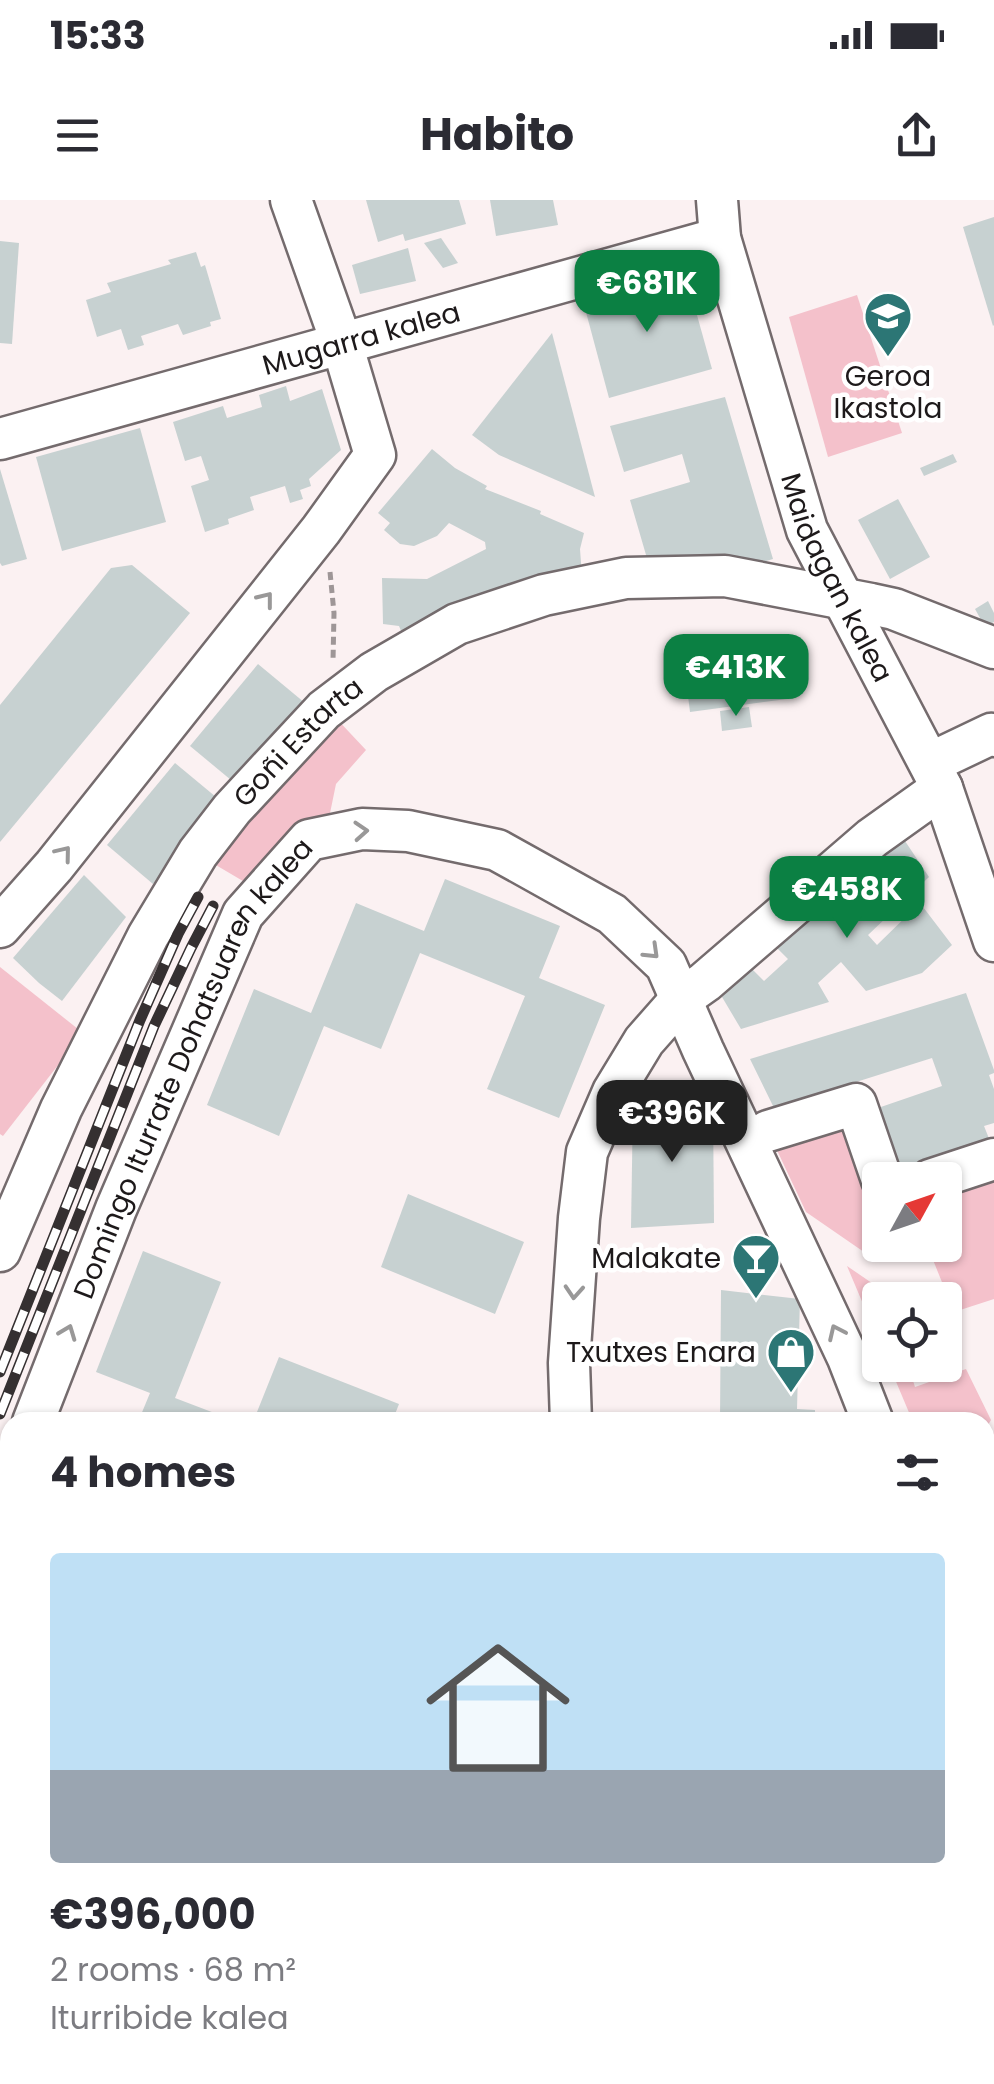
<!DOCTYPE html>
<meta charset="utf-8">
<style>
:root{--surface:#fff;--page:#f7f7f7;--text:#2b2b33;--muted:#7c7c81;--accent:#0b8043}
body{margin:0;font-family:Poppins,sans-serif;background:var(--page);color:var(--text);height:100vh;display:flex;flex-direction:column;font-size:38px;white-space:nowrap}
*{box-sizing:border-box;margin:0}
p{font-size:32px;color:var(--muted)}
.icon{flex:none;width:55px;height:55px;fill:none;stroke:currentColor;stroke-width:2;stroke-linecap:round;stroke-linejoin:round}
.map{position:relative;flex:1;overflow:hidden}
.panel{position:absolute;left:0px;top:1212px;width:995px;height:672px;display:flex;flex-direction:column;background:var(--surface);border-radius:30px 30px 0 0;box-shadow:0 2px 8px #0004}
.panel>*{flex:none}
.needle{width:65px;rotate:50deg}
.controls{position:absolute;left:862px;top:962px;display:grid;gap:20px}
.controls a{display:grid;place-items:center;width:100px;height:100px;border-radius:10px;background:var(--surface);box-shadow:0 2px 8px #0004;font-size:50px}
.price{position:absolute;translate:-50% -85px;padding:0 22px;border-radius:20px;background:var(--accent);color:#fff;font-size:32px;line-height:65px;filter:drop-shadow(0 2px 5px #0008)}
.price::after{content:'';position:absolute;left:50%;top:60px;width:30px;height:22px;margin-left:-15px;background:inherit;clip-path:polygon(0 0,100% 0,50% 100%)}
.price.active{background:#222;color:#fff}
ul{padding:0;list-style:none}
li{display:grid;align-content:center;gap:20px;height:530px;padding:0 50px}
li span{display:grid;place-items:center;height:310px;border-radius:10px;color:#555}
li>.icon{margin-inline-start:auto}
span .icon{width:180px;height:180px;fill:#fffc;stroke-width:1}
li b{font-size:42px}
h2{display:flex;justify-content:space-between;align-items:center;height:120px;padding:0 50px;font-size:42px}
.status{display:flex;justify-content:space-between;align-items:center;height:70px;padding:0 50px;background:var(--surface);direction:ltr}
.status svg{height:28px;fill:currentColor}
header{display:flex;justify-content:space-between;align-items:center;height:130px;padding:0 50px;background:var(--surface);font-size:45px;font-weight:700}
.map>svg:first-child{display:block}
.green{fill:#f4c1cb}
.building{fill:#c7d1d1}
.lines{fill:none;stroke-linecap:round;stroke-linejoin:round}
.minor-casing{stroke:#746b6d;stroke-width:45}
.path{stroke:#9e9697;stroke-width:5;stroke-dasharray:8 5;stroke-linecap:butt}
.minor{stroke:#fff;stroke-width:40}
.rail-casing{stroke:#353031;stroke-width:11}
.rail{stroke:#fff;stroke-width:8;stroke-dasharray:22;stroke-linecap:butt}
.oneway{stroke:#999898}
.labels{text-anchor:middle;stroke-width:9;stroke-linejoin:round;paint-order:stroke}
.street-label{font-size:28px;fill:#1d191a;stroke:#fff}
.poi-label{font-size:28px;fill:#1d191a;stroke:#fff;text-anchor:end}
</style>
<div class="status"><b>15:33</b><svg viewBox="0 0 49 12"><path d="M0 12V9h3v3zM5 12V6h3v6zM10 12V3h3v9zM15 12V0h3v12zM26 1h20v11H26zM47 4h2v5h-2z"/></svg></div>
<header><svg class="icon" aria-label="menu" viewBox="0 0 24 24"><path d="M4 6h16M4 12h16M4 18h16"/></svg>Habito<svg class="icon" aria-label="share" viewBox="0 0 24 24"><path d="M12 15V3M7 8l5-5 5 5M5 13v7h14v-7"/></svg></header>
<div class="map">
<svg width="994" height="1884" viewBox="0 0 994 1884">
<rect width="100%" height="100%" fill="#fbf1f2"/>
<g class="green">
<path d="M857,95l45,138 -74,24 -39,-140z"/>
<path d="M334,516l32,34 -30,34 -7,34 -81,66 -39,-23z"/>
<path d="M0,767l83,66 -80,103 -3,-2z"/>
<path d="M856,904l24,76v65h43l-46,16 -71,-49 -38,-81z"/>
<path d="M994,957v142l-40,13 -27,-67h18v-65z"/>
<path d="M847,1066l38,26 2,8h-7v44z"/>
<path d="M889,1165h19l7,22 51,-18 25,51 -6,10v-8h-72z"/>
<path d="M994,1232v76l-9,3v-64z"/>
</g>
<g class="building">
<path d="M366,0h93l7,24 -61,17 -2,-7 -25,8z"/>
<path d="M490,0h63l5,25 -62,11z"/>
<path d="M994,17v108l-1,1 -30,-99z"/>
<path d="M441,38l17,25 -15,5 -19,-25z"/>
<path d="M0,41l19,2 -7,101 -12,-1z"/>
<path d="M408,48l8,33 -56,13 -8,-29z"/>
<path d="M196,52l5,15 4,-2 16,54 -11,3 1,4 -28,9 -5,-11 -37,12 3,9 -16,5 -7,-21 -24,8 -11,-37 25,-8 -4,-9 64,-19 -3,-4z"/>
<path d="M685,72l27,97 -103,29 -26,-97z"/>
<path d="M552,133l43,164 -96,-42 -27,-20z"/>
<path d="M286,186l4,15 32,-12 19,61 -32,29 2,7 -11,4 3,9 -13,4 -5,-17 -35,11 4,13 -26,9 1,5 -24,8 -14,-46 18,-6 -8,-24 -16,5 -12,-39 50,-16 4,12 35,-11 -3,-12z"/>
<path d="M725,197l48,162 -50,15 -72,-2 -21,-72 60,-18 -8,-28 -58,18 -14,-46z"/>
<path d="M140,228l26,94 -104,29 -26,-94z"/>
<path d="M432,249l23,19 32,18 -2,3 56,22 -1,3 44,19 -4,16 2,27 -176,67 -7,-17 -16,-2 -1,-46 45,1 59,-30 -1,-7 -36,-19 -12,13 -23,10 -14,-2 -16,-14 6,-7 -12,-10z"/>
<path d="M953,254l4,8 -33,14 -4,-8z"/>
<path d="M0,269l27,90 -25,7 -2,-3z"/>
<path d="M898,299l32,58 -40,22 -32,-59z"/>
<path d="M132,365l58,48 -190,229v-137l111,-137z"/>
<path d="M988,401l6,12v9l-9,5 -10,-18z"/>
<path d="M781,451l6,48 -97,13 -6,-48z"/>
<path d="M258,464l47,39 -68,82 -47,-39z"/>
<path d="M749,507l3,20 -30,4 -2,-20z"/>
<path d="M175,563l47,39 -69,82 -46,-39z"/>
<path d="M899,632l30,45 -61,58 9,10 43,-42 32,42 -30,28 -56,18 -25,-29 -23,21 11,19 -88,27 -19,-32 29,-29 13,13 24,-22 -13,-13z"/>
<path d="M84,675l42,42 -64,84 -23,-18 -26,-25z"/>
<path d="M445,679l115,47 -21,52 66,27 -46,113 -72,-29 38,-93 -105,-43 -39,96 -57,-23 -45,110 -72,-31 47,-116 57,24 45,-110 68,28z"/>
<path d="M966,793l28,77v3l-5,2 5,14v34l-10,3 6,15 -92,32 -23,-64 67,-23 -10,-28 -158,50 -24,-49z"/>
<path d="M633,903l80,2 1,118 -83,5z"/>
<path d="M408,994l116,48 -29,72 -114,-47z"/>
<path d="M143,1051l78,31 -46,116 63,24h-100l12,-29 -54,-21z"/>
<path d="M721,1090l79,9 -3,110 18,1v5l32,1v6h-73v-7h-10v4l-44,1z"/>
<path d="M279,1157l120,47 -7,18h-139z"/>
<path d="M994,1376v317h-9v-314z"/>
<path d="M0,1470l10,4v54l-10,24z"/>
<path d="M0,1586l10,4v33l-10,25z"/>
<rect x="985" y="1726" width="9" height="99"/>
<path d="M985,1861h9v23h-67v-9h58z"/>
<path d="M177,1875h109l18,9h-132z"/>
<path d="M365,1875h31v9h-10z"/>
<path d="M429,1875h116v9h-117z"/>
<rect x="605" y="1875" width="116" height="9"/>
<rect x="754" y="1875" width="109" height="9"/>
</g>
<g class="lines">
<g class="minor-casing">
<g id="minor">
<path id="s1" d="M717,0l3,38 87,292 135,258 52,153"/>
<path id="s2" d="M0,239l720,-201"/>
<path d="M947,555l44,-21 3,2"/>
<path d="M0,727l54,-61 267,-336 54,-75 -33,-111 -51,-144"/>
<path d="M768,931l88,-27 26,76"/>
<path d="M930,980l64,-21"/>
<path id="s3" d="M0,1051l61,-142 87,-173 50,-83 34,-44 92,-99 50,-38 83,-48 87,-29 82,-17 99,-2 146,28 23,5 100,39"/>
<path id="s4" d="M33,1222l83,-213 127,-295 66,-74 53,-11 46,2 89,19 115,64 54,51 37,85 145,308 25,64"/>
<path d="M571,1222l-2,-59 10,-145 8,-66 26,-60 31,-51 37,-42 24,-17 167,-144 70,-50"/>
<path d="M0,1307l10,-26"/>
<path d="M985,1350l9,-3"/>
<path d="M136,1884l4,-9"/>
<path d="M570,1884v-9"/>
<path d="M895,1884v-9"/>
</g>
</g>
<path class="path" d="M330,372l4,41 -1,48"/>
<use href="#minor" class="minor"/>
<g class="rail-casing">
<g id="rail">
<path d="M0,1172l140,-352 38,-86 20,-37"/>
<path d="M0,1214l154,-388 37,-78 22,-42"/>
</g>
</g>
<use href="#rail" class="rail"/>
</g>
<defs><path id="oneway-chevron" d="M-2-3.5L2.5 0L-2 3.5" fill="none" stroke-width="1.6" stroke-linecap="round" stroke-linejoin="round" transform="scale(2.5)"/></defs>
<g class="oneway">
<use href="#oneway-chevron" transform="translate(266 399) rotate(-52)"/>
<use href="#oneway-chevron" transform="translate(361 631) rotate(-4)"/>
<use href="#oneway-chevron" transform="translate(64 653) rotate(-51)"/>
<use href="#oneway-chevron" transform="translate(652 752) rotate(44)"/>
<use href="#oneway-chevron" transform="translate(574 1092) rotate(94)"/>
<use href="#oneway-chevron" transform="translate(68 1132) rotate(-69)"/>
<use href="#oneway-chevron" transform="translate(836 1132) rotate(-115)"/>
</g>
<defs>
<g id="school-pin" transform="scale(2.5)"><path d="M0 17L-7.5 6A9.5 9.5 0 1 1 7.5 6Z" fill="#2c7675" stroke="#fff"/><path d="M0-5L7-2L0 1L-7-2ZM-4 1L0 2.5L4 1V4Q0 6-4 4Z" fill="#fff"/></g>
<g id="bar-pin" transform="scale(2.5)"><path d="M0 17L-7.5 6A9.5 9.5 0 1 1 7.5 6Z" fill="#2c7675" stroke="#fff"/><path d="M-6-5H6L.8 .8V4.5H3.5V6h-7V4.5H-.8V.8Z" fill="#fff"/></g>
<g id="shop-pin" transform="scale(2.5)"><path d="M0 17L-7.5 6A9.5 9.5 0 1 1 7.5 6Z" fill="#2c7675" stroke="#fff"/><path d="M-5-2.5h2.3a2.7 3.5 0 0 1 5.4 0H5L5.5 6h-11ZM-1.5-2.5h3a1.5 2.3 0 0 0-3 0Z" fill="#fff"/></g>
</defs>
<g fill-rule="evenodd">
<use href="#school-pin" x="888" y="116"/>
<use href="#bar-pin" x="756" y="1058"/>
<use href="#shop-pin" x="791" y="1152"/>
</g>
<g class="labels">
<g class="street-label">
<text dy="10" stroke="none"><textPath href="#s2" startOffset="375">Mugarra kalea</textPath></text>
<text dy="10" stroke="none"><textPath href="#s1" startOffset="398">Maidagan kalea</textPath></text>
<text dy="10" stroke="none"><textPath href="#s3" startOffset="595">Goñi Estarta</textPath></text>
<text dy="10" stroke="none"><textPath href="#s4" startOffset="390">Domingo Iturrate Dohatsuaren kalea</textPath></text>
</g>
<g class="poi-label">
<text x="888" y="186" text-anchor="middle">Geroa<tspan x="888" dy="32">Ikastola</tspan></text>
<text x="721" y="1068">Malakate</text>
<text x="756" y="1162">Txutxes Enara</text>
</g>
</g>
</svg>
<div class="controls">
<a><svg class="needle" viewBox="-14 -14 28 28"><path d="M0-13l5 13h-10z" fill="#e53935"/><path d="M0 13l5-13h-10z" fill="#7c7c81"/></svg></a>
<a><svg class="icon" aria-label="locate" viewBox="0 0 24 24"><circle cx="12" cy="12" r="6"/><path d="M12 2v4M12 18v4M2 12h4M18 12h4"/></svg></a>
</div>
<b class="price" style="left:647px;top:135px">€681K</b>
<b class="price" style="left:736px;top:519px">€413K</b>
<b class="price" style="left:847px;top:741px">€458K</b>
<b class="price active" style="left:672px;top:965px">€396K</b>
<section class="panel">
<h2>4 homes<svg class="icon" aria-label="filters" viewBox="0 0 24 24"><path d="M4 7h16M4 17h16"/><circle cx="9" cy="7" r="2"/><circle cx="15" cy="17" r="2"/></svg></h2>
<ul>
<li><span style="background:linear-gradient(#bfe0f5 70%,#9aa5b1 0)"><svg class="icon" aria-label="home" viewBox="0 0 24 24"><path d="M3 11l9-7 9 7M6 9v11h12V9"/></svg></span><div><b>€396,000</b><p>2 rooms · 68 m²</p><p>Iturribide kalea</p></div></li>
</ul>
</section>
</div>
